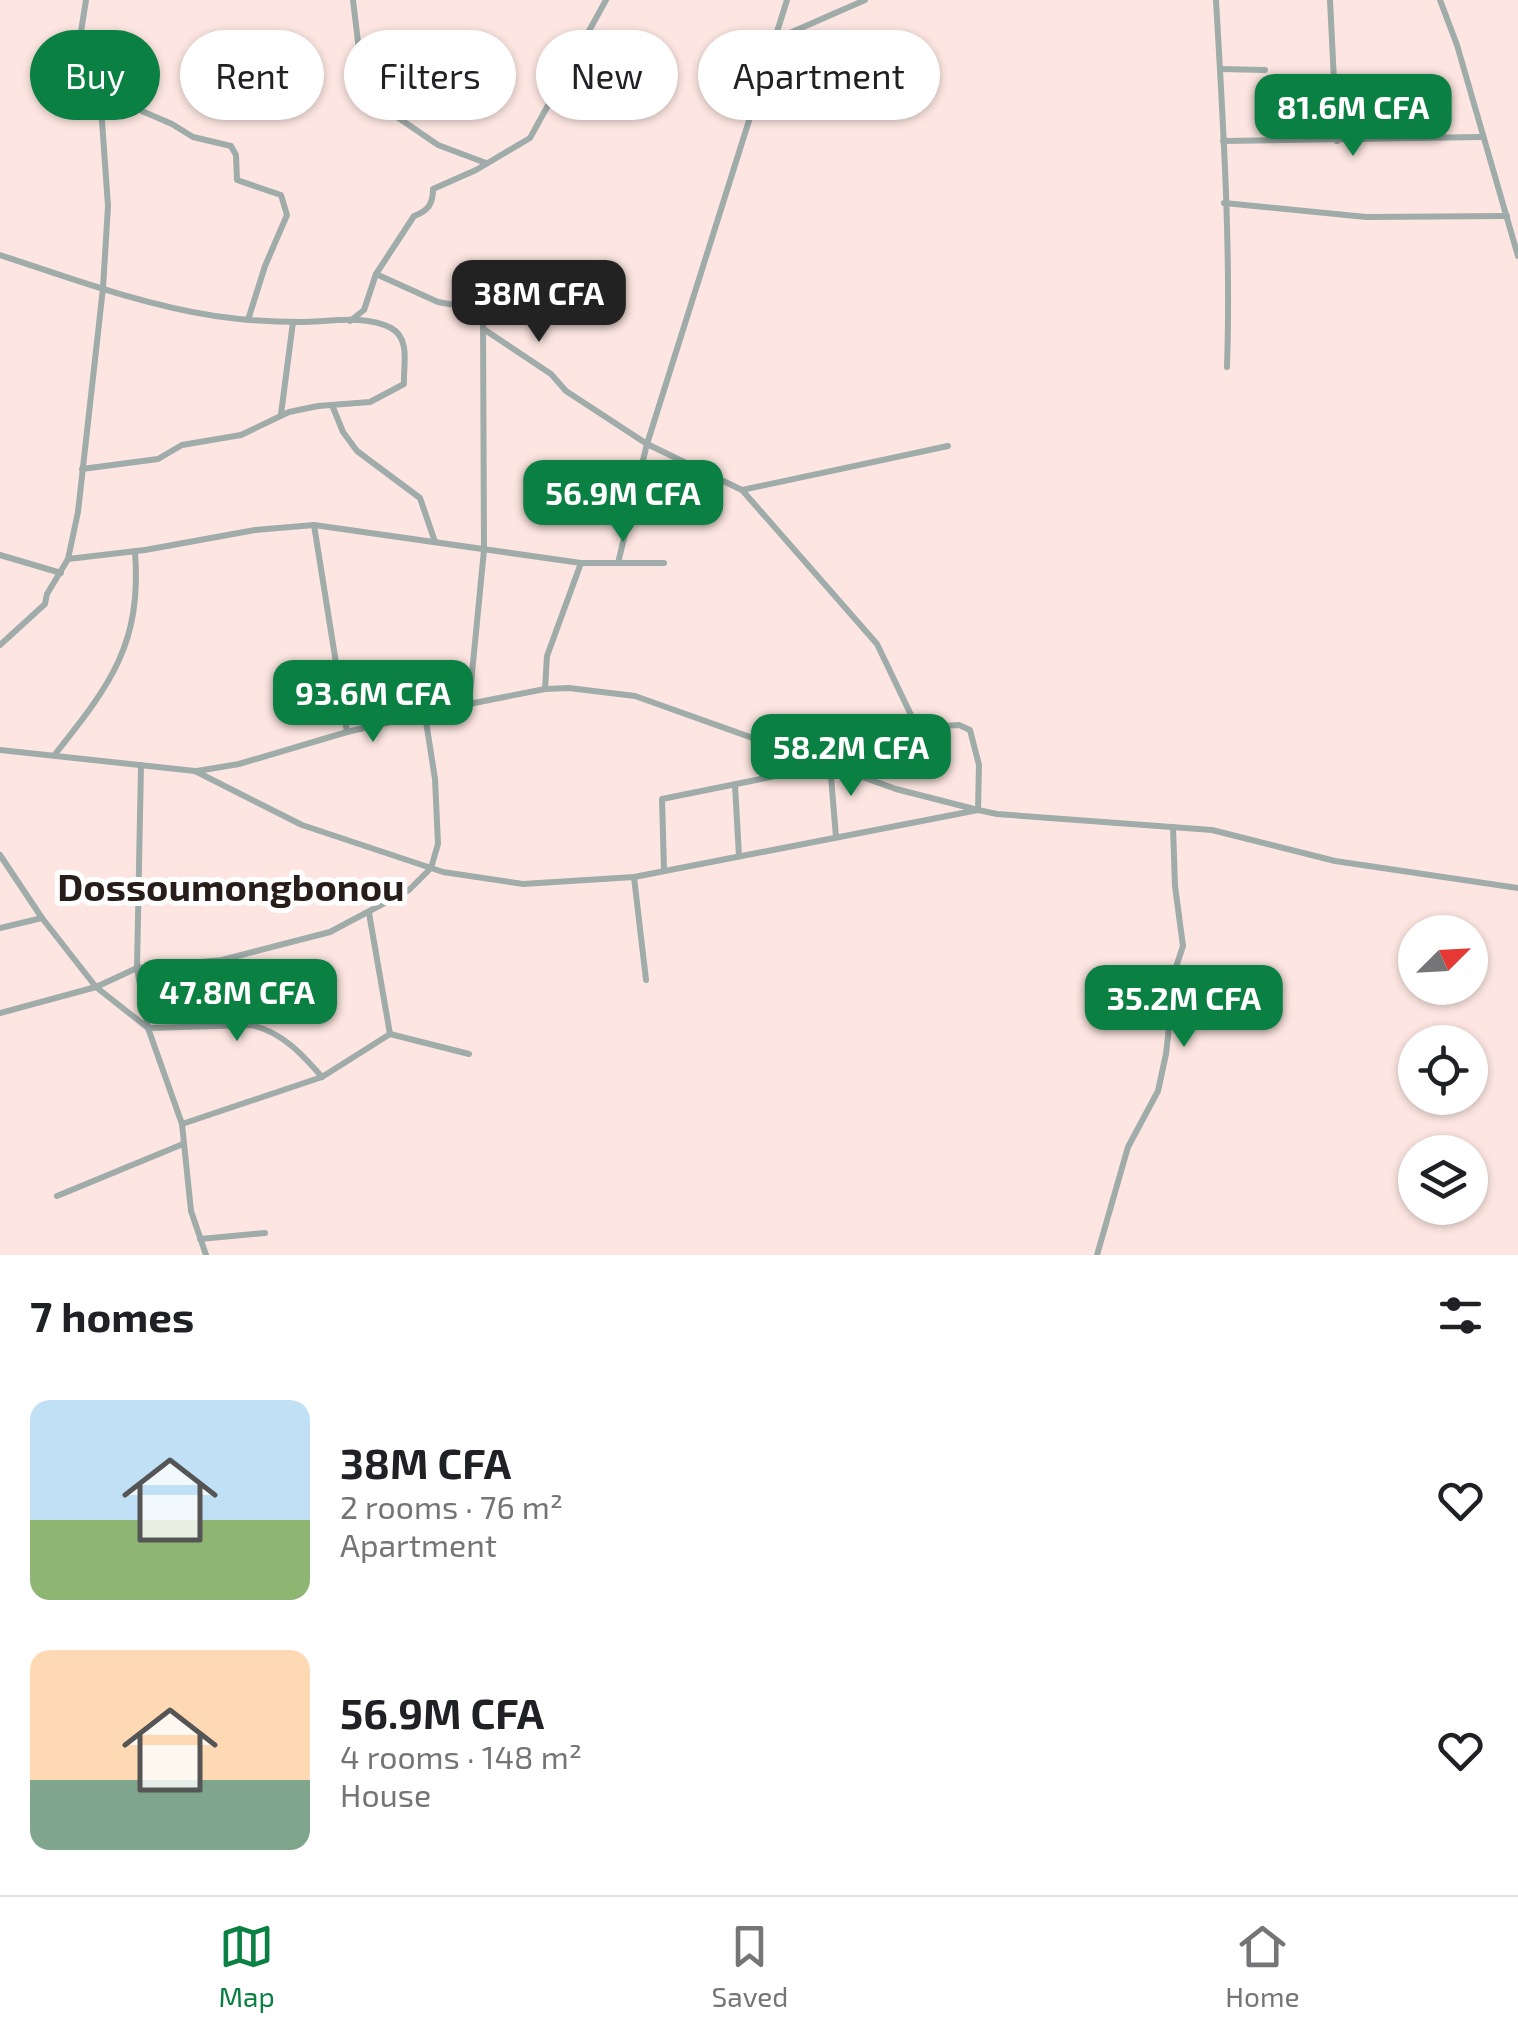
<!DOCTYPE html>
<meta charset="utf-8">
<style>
:root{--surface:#fff;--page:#f2f2f2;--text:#202124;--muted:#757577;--line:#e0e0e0;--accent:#0b8043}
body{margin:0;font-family:"Exo 2",sans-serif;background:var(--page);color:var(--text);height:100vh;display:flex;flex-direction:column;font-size:38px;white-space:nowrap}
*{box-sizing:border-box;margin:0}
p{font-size:32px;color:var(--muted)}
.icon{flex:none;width:55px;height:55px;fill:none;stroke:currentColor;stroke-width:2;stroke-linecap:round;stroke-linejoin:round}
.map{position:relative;height:1255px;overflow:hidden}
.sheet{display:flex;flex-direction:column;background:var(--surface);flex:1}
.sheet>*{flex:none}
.guide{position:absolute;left:30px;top:30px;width:1000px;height:90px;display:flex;gap:20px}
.needle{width:65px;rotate:66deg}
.buttons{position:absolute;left:1398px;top:915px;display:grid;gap:20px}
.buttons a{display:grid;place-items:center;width:90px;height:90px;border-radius:50%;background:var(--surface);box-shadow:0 2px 8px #0004;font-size:50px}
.price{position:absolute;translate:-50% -85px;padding:0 22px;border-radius:20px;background:var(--accent);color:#fff;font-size:32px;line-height:65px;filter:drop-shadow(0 2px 5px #0008)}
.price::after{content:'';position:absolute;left:50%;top:60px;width:30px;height:22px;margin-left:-15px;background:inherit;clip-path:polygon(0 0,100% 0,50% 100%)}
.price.on{background:#222;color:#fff}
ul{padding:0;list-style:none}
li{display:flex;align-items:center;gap:30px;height:250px;padding:0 30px}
li span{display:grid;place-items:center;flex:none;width:280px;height:200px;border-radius:20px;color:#555}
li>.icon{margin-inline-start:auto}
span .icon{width:120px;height:120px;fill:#fffc;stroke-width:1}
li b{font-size:42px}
h2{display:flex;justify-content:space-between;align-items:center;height:120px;padding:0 30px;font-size:42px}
.tag{padding:0 35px;border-radius:45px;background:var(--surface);box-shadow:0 2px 8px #0004;font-size:35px;line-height:90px}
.tag.on{background:var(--accent);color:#fff}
.menu{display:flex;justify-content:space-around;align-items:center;height:140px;border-top:2px solid var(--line);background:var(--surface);font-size:28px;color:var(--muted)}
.menu a{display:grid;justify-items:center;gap:5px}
.menu .on{color:var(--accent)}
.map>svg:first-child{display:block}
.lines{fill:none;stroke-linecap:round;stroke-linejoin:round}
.street{stroke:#9faca9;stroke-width:6}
.labels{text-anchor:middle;stroke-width:10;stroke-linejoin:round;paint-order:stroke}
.quarter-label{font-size:38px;font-weight:bold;fill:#271d1a;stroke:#fff}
</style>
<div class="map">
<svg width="1518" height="1255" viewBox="0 0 1518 1255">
<rect width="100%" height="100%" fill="#fde6e1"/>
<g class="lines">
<g class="street">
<path d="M353,0l10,84 5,13 70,48 48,18"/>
<path d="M1216,0c7,122 15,245 11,367"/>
<path d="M1330,0l7,141"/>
<path d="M1440,0l17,45 61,211"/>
<path d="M776,39l89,-39"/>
<path d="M1220,69l45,1"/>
<path d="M93,90l79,34 21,13 38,9 5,9 1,25 44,15 6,20 -22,51 -17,54"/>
<path d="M1223,141l258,-4"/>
<path d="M1224,203l142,14 141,-1"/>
<path d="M0,255c70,23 142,50 215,61 28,4 56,6 84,6 29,0 66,-8 92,6 20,11 12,37 13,56l-34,18 -52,4 -29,6 -48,23 -59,10 -24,14 -76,10"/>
<path d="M376,274l62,28 39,7 6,10 1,231 -15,154"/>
<path d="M350,321l14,-11 12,-36 38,-58c14,-5 19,-12 19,-27l43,-19 54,-32 76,-138"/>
<path d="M332,405l11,27 14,19 63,47 15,44"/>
<path d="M281,414l12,-92"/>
<path d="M742,490l206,-44"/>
<path d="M314,525l33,207"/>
<path d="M0,555l61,18"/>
<path d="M68,559l77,-9 110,-20 59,-5 267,38h83"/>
<path d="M618,563l29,-119 140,-444"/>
<path d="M0,645l45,-41 2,-10 21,-35 10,-47 25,-224 5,-82 -6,-85 -23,-77 7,-44"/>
<path d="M545,689l2,-33 34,-93"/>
<path d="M0,750l195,21 107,54 141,47 80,12 111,-7 344,-67 19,4 215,16 123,31 183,27"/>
<path d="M56,753c55,-69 86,-110 79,-202"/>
<path d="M141,765l-4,203 11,60 34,96 9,87 15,44"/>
<path d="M197,771l42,-7 108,-32 122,-28 76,-15 24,-1 66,8 261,93 82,21 1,-45 -9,-35 -11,-5 -32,2 -14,-8 -36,-75 -135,-154 -95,-46 -81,-53 -15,-17 -66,-44"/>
<path d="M735,785l4,71"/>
<path d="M0,855l42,63 54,69 52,41 103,-3c31,7 51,29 71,52"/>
<path d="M664,870l-2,-71 168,-34 6,72"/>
<path d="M634,877l12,103"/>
<path d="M369,913l21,121"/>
<path d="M0,928l42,-10"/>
<path d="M0,1013l96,-26 41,-19 85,-8 108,-28 79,-42 22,-22 7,-24 -3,-65 -10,-64"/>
<path d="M182,1124l140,-47 68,-43 79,20"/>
<path d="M57,1196l126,-52"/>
<path d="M200,1239l65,-6"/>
<path d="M1097,1255l31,-108 30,-56 8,-37 10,-87 7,-21 -8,-60 -2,-59"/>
</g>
</g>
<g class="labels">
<g class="quarter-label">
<text x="231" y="901">Dossoumongbonou</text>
</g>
</g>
</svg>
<div class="buttons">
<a><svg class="needle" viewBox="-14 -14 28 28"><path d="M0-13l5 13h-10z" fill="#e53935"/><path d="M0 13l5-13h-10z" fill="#757577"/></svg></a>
<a><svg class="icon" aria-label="locate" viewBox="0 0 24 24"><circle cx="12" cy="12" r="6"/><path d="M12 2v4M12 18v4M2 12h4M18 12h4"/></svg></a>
<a><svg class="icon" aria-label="layers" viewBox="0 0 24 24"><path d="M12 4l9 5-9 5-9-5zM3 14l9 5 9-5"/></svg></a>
</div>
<b class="price" style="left:1353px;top:159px">81.6M CFA</b>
<b class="price on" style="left:539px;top:345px">38M CFA</b>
<b class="price" style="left:623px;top:545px">56.9M CFA</b>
<b class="price" style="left:373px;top:745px">93.6M CFA</b>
<b class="price" style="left:851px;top:799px">58.2M CFA</b>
<b class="price" style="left:237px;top:1044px">47.8M CFA</b>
<b class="price" style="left:1184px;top:1050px">35.2M CFA</b>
<div class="guide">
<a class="tag on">Buy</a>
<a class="tag">Rent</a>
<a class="tag">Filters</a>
<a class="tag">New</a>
<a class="tag">Apartment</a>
</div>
</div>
<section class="sheet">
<h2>7 homes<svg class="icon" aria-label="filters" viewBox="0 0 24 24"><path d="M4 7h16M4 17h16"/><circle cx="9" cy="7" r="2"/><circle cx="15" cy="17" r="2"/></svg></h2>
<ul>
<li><span style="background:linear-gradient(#bfe0f5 60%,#8fb573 0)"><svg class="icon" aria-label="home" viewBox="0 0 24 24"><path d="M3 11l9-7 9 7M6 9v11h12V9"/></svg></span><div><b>38M CFA</b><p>2 rooms · 76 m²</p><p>Apartment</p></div><svg class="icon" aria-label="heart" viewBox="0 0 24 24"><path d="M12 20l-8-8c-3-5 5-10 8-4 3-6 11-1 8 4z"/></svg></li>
<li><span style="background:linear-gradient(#ffd9b3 65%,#7fa58c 0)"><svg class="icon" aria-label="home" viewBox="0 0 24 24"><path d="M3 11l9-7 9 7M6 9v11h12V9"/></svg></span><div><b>56.9M CFA</b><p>4 rooms · 148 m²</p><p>House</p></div><svg class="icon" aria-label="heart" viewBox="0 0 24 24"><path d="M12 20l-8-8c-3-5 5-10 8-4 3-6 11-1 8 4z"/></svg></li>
</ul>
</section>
<nav class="menu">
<a class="on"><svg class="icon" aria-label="map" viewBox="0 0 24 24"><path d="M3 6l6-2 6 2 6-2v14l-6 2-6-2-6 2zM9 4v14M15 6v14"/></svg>Map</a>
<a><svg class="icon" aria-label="saved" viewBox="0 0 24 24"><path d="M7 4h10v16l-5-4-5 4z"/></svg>Saved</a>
<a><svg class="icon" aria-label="home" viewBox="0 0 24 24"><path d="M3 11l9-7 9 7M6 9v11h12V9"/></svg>Home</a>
</nav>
